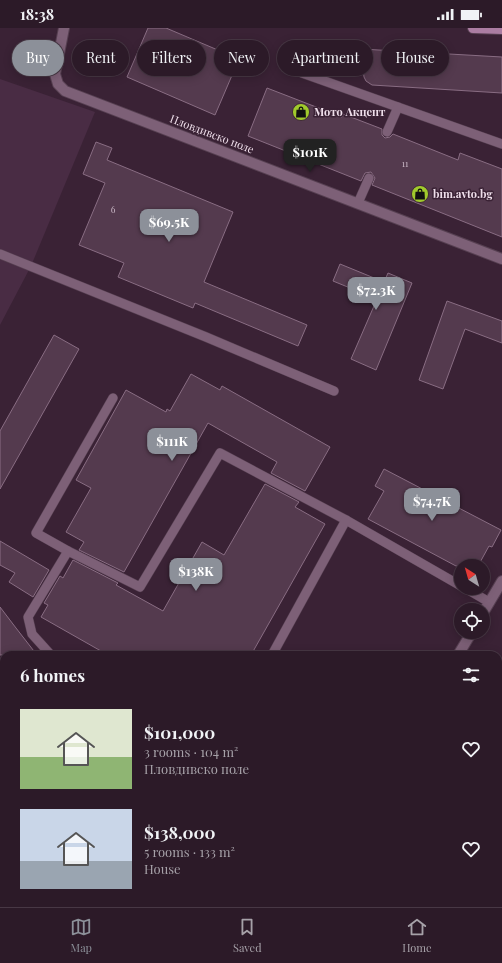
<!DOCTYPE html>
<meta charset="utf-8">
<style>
:root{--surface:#2c1a28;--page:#342330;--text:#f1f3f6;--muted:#a6a1a8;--line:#483845;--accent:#8c9099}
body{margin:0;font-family:"Playfair Display",serif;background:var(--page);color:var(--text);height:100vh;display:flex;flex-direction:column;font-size:15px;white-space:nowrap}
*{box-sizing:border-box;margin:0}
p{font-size:13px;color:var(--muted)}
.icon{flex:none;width:22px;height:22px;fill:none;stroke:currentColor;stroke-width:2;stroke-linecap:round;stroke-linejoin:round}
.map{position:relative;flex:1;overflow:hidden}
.drawer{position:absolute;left:0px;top:623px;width:502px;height:256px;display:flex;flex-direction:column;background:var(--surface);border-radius:12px 12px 0 0;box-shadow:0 2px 10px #0003,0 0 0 1px var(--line)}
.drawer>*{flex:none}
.guide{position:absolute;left:12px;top:12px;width:478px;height:36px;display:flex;gap:8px}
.needle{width:26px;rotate:323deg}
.tools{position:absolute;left:454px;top:531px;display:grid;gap:8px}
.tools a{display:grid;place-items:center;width:36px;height:36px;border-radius:50%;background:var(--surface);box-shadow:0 2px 10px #0003,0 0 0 1px var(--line);font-size:20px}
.price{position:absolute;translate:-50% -34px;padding:0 9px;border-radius:8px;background:var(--accent);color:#fff;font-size:13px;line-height:26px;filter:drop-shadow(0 1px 2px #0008)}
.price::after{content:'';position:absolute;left:50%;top:24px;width:12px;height:9px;margin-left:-6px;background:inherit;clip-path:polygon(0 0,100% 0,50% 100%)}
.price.current{background:#222;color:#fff}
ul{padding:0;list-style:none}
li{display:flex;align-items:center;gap:12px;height:100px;padding:0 20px}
li span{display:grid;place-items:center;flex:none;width:112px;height:80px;border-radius:0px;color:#555}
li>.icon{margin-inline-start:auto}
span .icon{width:48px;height:48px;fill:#fffc;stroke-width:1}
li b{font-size:17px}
h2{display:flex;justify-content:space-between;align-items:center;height:48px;padding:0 20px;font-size:17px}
.tag{padding:0 14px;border-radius:18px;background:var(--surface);box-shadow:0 2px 10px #0003,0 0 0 1px var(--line);font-size:14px;line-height:36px}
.tag.current{background:var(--accent);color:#fff}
.status{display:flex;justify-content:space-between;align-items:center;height:28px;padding:0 20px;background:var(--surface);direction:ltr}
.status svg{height:11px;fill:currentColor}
.tab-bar{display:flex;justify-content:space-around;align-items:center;height:56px;border-top:1px solid var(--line);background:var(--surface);font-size:11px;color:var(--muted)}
.tab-bar a{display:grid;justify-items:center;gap:2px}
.tab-bar .current{color:var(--accent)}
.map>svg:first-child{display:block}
.built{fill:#492c44}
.building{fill:#543a4e;stroke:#896d83}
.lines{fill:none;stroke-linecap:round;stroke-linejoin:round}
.service-casing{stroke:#574052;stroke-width:10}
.minor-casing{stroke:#574052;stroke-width:12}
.secondary-casing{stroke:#574052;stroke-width:12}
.service{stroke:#7d6077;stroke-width:9}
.minor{stroke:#7d6077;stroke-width:10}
.secondary{stroke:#ab7da2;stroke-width:10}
.labels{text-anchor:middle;stroke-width:3;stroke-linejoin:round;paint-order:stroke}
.number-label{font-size:9px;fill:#c8b6c4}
.poi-label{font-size:11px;font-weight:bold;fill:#efdfeb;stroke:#3a2235;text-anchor:start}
.street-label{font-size:11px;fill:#efdfeb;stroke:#3a2235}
</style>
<div class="status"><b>18:38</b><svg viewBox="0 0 49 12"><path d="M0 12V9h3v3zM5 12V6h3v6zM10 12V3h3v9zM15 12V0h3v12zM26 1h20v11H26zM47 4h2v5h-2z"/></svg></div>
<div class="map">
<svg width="502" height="879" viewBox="0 0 502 879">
<rect width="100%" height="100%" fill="#3a2235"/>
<path class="built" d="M0,51l95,33 -64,154 -31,59z"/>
<g class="building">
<path d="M148,0h18l73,31 -24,56 -88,-38z"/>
<path d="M361,21l141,8v36l-130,-8 -6,-4 -2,-4z"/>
<path d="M267,60l75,29 1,-3 39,15v6l3,3 5,-1 3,-3 65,26 2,-7 42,16v68l-130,-52 3,-7 -4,-6 -6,1 -4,8 -113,-45z"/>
<path d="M96,114l16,6 -5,12 126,52 -29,70 103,43 -9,21 -103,-43 -2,5 -75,-31 6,-14 -45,-18 26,-62 -22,-9z"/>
<path d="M340,236l44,18 4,-9 24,10 -36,87 -25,-11 26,-60 -44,-18z"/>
<path d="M447,273l55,20v22l-37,-14 -22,60 -24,-9z"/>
<path d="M54,307l25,14 -79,140v-58z"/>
<path d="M191,346l29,16 2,-4 108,61 -25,44 -34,-18 6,-11 -69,-39 -84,149 -45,-22 5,-8 -18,-10 25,-44 -15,-8 50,-90 40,22 1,-3 3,2z"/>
<path d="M384,441l117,61 -9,17 -3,-1 -11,20h-22l-88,-47 16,-28 -9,-5z"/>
<path d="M265,456l34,18 -4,5 30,17 -74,131h-143l-67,-38 7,-12 -4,-2 16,-27 3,2 10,-18 45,23 -2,2 47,26 39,-69 22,13z"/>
<path d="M0,513l49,29 -16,27 -24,-15 6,-9 -15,-8z"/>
<path d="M0,579l16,21 21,27h-37z"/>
</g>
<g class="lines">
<g class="service-casing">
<g id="service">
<path d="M302,45l200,71"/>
<path d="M387,104l11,-25"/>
<path d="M358,175l11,-25"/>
<path d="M0,226l206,83 128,54"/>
<path d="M113,370l-77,135 32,18 72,36 80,-134 126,67 115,66"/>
<path d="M465,560l24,14"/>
<path d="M51,627l-19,-21 -4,-17 40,-66"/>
<path d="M272,627l74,-135"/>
<path d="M272,875l3,4"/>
</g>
</g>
<g class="minor-casing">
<g id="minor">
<path d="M64,0l-9,46 3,10 7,7 437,168"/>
<path d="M483,585l19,-32"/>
<path d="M458,627l14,-23"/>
<path d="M368,875l6,4"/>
<path d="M291,879l3,-4"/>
</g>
</g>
<g class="secondary-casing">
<path id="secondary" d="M473,0l29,1"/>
</g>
<use href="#service" class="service"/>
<use href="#minor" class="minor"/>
<use href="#secondary" class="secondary"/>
</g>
<defs>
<g id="shop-disc" transform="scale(0.9)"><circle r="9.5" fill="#a0ca2c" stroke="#3a2235"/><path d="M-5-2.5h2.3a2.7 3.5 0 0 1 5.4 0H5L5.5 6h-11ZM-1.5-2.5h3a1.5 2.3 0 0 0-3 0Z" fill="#111"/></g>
</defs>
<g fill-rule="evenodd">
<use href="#shop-disc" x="301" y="84"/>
<use href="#shop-disc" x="420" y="166"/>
</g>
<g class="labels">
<g class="number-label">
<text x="405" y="139">11</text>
<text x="113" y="185">6</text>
</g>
<g class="poi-label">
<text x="314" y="88">Мото Акцент</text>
<text x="433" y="170">bim.avto.bg</text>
</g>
<g class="street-label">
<text transform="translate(212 106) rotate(21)" y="4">Пловдивско поле</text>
</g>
</g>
</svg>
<div class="tools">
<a><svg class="needle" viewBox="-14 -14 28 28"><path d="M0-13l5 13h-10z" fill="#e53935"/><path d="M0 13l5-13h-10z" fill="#a6a1a8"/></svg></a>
<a><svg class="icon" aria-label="locate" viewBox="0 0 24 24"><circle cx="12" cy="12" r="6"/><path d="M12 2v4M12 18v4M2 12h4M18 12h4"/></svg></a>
</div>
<b class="price current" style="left:310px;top:145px">$101K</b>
<b class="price" style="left:169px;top:215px">$69.5K</b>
<b class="price" style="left:376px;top:283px">$72.3K</b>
<b class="price" style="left:172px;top:434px">$111K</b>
<b class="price" style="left:432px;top:494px">$74.7K</b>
<b class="price" style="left:196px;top:564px">$138K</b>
<div class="guide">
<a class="tag current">Buy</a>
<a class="tag">Rent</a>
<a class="tag">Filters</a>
<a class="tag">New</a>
<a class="tag">Apartment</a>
<a class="tag">House</a>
</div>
<section class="drawer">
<h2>6 homes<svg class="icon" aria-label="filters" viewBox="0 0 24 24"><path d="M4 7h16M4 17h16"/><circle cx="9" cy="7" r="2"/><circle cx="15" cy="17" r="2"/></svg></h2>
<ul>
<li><span style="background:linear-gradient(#dfe7d0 60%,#8fb573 0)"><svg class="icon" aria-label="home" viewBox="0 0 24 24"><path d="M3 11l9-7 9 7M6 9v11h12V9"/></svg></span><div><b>$101,000</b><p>3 rooms · 104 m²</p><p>Пловдивско поле</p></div><svg class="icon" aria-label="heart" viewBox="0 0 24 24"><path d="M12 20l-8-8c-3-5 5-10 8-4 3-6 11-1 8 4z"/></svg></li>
<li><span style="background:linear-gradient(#c9d6e8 65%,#9aa5b1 0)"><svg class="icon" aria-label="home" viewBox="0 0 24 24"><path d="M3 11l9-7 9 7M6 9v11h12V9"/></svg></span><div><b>$138,000</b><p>5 rooms · 133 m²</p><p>House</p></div><svg class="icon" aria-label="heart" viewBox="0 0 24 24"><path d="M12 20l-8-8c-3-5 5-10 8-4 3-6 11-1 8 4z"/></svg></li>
</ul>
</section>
</div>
<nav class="tab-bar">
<a class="current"><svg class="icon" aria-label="map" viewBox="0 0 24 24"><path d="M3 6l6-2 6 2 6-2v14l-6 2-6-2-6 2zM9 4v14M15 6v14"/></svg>Map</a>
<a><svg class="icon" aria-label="saved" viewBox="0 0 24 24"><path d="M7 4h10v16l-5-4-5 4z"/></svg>Saved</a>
<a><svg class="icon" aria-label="home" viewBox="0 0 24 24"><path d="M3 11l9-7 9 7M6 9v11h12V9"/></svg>Home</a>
</nav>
